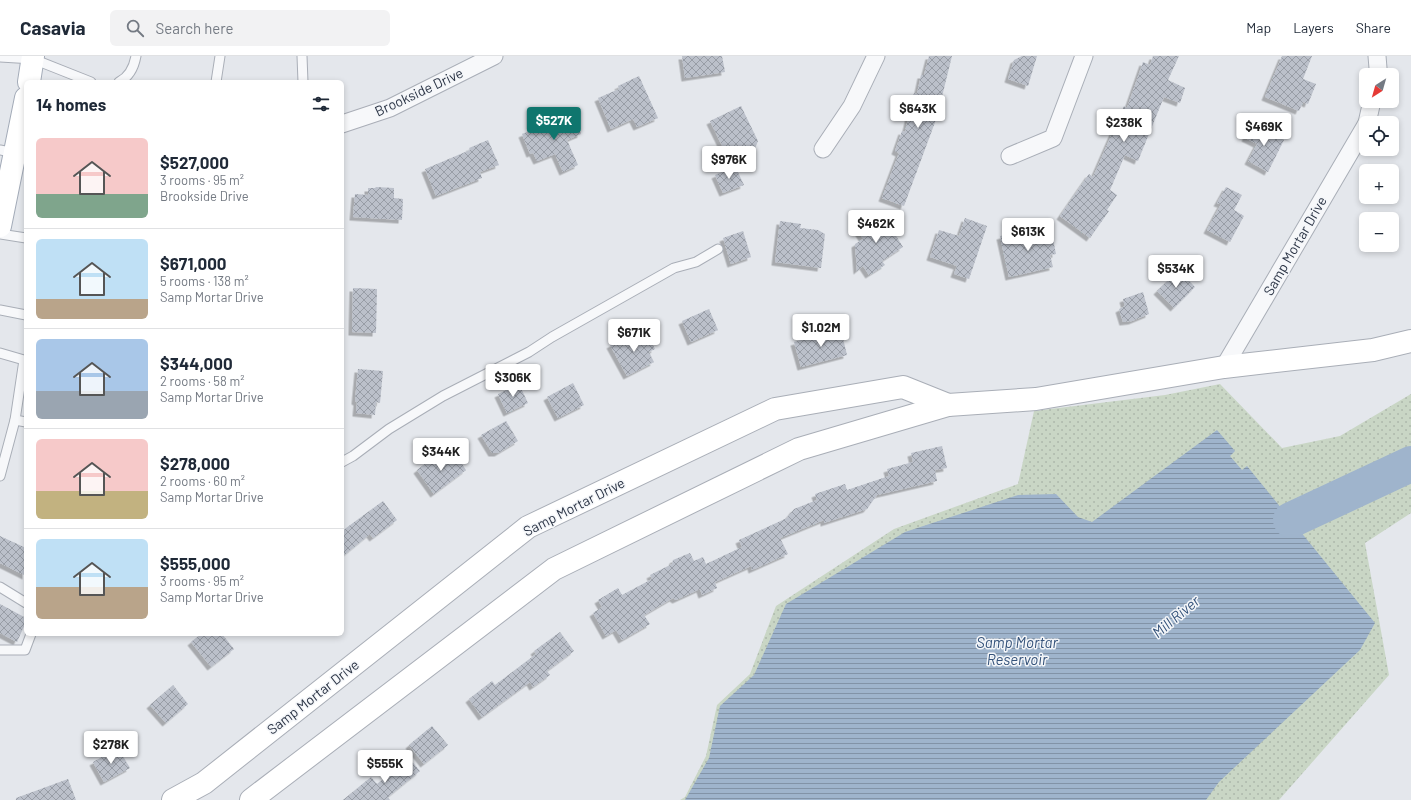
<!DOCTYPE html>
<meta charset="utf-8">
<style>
:root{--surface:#fff;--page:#f2f2f3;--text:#1f2937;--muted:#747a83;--line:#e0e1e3;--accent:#0f766e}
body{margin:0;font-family:Barlow,sans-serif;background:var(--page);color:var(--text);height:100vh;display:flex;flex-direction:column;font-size:15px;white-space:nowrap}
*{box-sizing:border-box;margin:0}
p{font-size:13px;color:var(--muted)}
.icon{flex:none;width:22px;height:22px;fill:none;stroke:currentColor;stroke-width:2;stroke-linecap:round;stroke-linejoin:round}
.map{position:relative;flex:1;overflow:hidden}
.drawer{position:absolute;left:24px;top:24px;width:320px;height:556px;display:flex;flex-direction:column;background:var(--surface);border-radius:6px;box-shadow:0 2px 6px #0003}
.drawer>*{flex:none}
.needle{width:26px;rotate:217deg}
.tools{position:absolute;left:1359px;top:12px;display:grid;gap:8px}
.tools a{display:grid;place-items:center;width:40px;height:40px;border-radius:6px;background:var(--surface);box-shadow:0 2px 6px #0003;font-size:20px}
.price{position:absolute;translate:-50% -34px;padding:0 9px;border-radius:4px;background:#fff;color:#222;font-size:13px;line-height:26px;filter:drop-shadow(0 1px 2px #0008)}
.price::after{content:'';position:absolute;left:50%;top:24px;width:12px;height:9px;margin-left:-6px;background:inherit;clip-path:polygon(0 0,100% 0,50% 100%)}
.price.active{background:var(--accent);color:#fff}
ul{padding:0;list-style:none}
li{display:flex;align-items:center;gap:12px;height:100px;padding:0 12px}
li+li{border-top:1px solid var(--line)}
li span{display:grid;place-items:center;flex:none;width:112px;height:80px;border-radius:6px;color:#555}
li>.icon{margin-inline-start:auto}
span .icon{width:48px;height:48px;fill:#fffc;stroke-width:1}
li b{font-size:17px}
h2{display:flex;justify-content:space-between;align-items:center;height:48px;padding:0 12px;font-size:17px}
header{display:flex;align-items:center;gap:24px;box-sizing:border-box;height:56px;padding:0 20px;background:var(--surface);border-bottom:1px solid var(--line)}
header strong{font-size:19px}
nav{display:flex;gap:22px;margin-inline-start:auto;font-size:14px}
.search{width:280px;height:36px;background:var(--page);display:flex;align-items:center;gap:10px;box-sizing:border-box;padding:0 14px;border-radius:6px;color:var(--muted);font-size:15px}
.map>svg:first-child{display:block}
.park{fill:url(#park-dots)}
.water{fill:url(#water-rules)}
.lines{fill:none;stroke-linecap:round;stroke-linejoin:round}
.river{stroke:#9fb4cc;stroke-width:36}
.building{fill:url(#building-cross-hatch);filter:url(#shadow)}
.lane-casing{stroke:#a9aeb7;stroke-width:11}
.street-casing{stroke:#a9aeb7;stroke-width:19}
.secondary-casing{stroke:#a9aeb7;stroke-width:24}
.primary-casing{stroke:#a3abb8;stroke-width:24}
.lane{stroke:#f7f8fa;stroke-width:9}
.street{stroke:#f7f8fa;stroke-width:17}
.secondary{stroke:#fff;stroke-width:22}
.primary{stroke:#fff;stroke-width:22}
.labels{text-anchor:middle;stroke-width:3;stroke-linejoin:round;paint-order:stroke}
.street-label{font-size:14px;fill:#2b3445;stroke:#f4f6f9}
.water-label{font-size:15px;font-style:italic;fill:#34527a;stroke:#f4f6f9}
</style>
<header>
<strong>Casavia</strong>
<div class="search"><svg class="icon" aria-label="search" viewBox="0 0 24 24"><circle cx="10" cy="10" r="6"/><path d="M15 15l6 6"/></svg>Search here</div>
<nav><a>Map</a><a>Layers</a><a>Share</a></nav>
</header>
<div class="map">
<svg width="1411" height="744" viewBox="0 0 1411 744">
<defs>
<pattern id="park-dots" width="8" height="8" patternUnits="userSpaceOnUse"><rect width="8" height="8" fill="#c9d6c5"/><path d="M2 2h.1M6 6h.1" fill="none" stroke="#adb8ab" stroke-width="1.8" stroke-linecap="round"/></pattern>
<pattern id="water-rules" width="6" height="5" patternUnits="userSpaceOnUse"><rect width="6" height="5" fill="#9fb4cc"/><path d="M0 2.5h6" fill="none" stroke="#8293a7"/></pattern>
<pattern id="building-cross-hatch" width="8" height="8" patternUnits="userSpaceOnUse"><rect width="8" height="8" fill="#bbc0ca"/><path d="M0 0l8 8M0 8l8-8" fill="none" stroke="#989da6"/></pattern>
<filter id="shadow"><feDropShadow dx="-3.5" dy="3.5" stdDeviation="0" flood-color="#0004"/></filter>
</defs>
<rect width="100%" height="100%" fill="#e4e7ec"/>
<path class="park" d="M1220,328l62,64 58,-12 71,-42v119l-46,30 24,132 -110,125h-599l5,-3 21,-41 11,-51 33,-31 26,-68 118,-77 124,-45 16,-73 131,-16z"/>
<path class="water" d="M1217,374l18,21 -5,5 12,14 5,-4 128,157 -15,27 -141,132 -13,18h-521l24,-42 11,-52 34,-31 32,-71 119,-72 113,-37 38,-1 22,23 14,5z"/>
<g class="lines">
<path class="river" d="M1291,464l120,-56"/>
</g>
<g class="building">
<path d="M682,0h40l3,16 -40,6z"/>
<path d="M929,0h23l-15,61 -33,89 -22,-8 17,-45 -4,-2 7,-20 3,1 9,-39 3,1 4,-19h3z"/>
<path d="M1022,0h15l-9,30 -20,-7 6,-19z"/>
<path d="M1153,0h26l-11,24 17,8 -5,15 -16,-6 -26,64 -13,-6 -15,35 7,5 -10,15 2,1 -19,27 -30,-22 29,-42 4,3 31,-71 3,2 16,-46 7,3z"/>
<path d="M1282,0h30l-9,23 13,5 -8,20 -5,-2 -4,9 -34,-14z"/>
<path d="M639,20l19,42 -21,9 -4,-8 -22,10 -13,-31 21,-9 -1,-3z"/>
<path d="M741,50l17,35 -4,10 -24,11 -20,-41z"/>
<path d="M573,57l8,21 -14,6 11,25 -15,7 -8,-18 -18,7 -4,-8 -3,1 -8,-20z"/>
<path d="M1253,67l31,17 -16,32 -20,-11 9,-17 -12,-6z"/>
<path d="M488,84l11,25 -19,7 2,6 -46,18 -11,-27 45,-19 -1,-2z"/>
<path d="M735,110l9,19 -21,8 -8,-18z"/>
<path d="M376,131l18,1v10l9,1 -1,21 -49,-3 2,-23 13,1v-7h7z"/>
<path d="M1226,131l16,8 -8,15 10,6 -14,26 -23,-12 14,-26 -4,-1z"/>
<path d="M881,156l22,35 -21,14 3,4 -16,10 -6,-9 -6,5 -2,-27 8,-5 -7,-11z"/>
<path d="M965,162l22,8 -18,53 -15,-5 3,-8 -27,-9 9,-27 20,6z"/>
<path d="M780,165l21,3 -1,4 18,2 7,4 -4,34 -46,-6z"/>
<path d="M1051,173l5,25 -6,1 3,12 -44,10 -9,-41 27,-6v4z"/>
<path d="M743,175l8,26 -20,7 -8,-26z"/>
<path d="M1179,214l16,17 -21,21 -17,-17z"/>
<path d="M353,232l24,1 -1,44 -24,-1z"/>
<path d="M1143,236l6,22 -17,7 -9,1 -4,-13 6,-3 -2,-7z"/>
<path d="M709,253l9,21 -27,12 -9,-21z"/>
<path d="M841,274l6,25 -46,12 -7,-25z"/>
<path d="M646,276l9,17 -6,3 5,10 -27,14 -17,-31 15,-8 2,5z"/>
<path d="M358,313l25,2 -3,32 -4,-1 -1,13 -19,-2 1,-11 -2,-1z"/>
<path d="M573,327l11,22 -26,13 -11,-21z"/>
<path d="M519,328l9,19 -21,10 -9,-19z"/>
<path d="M506,365l12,20 -20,12h-6l-11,-18z"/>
<path d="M942,390l5,22 -12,2 2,11 -60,14 -10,14 -43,14v-3l-44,18 8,16 -36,16 -1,-4 -36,16 2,6 -15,7 -2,-6 -24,11 -3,-2 -29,17 6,9 -28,16 -6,-10 -10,6 -13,-23 9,-6 -4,-7 20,-12 4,7 30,-16 -2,-4 22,-11 1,-4 17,-7 4,8 9,-4 3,7 36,-17 -3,-7 48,-22 7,-9 23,-9 -2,-6 30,-10 2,6 42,-14 -2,-7 26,-7 -2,-9z"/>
<path d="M454,396l12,18 -32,24 -17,-24 13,-10 4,5z"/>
<path d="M383,445l14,19 -24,18 -3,-4 -28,23v-26z"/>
<path d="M0,480l26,12v28l-26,-13z"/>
<path d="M0,548l26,14v4l-9,20 -17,-9z"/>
<path d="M560,576l14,19 -27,20 3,4 -17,12 -3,-5 -48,35 -13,-18 23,-18 3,4 41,-31 -2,-3z"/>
<path d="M201,578h21l12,15 -23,18 -20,-25z"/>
<path d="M173,629l15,19 -22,19 -16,-18z"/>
<path d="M432,670l16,19 -24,19 -15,-19z"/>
<path d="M118,692l12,20 -26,14 -11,-20z"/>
<path d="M409,702l11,13 -32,26 2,3h-47l28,-23 6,7z"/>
<path d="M68,723l8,21h-60v-2z"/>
</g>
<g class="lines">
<g class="lane-casing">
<g id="lane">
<path d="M302,0l1,26"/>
<path d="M0,1l33,2 58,23"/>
<path d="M119,26c10,-5 15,-15 17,-26"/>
<path d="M216,26l4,-26"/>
<path d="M0,94l15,3"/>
<path d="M0,178l26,4"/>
<path d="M0,254l26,5"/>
<path d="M0,297l24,7 -9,60 -15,56"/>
<path d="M15,364l11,2"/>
<path d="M342,406l11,-6 36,-27 54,-33 86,-44 23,-15 122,-69 22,-6 22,-13"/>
<path d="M0,531l26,16"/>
<path d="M0,594h25l6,-16"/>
</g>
</g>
<g class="street-casing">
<g id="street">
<path d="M1377,0l1,12 -1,7"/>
<path d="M1367,67l5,-22"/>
<path d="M342,68l48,-16 104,-52"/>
<path d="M823,93l29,-43 24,-50"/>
<path d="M1010,100l43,-18 31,-82"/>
<path d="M1224,311l142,-242"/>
</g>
</g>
<g class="secondary-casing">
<g id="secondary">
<path d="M173,744l31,-17 324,-256 247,-118 128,-22 45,18"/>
<path d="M251,744l303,-231 245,-120 149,-44 88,-6 188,-32 149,-17 38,-9"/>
</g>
</g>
<g class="primary-casing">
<g id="primary">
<path d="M29,26l4,-26"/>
<path d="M0,170l26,-128"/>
</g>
</g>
<use href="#lane" class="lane"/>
<use href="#street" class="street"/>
<use href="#secondary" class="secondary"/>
<use href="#primary" class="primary"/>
</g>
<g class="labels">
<g class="street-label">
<text transform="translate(419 36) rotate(-25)" y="5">Brookside Drive</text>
<text transform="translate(1295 190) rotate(-60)" y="5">Samp Mortar Drive</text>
<text transform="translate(574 451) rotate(-27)" y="5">Samp Mortar Drive</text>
<text transform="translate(313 641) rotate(-38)" y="5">Samp Mortar Drive</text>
</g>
<g class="water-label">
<text transform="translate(1176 561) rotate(-40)" y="5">Mill River</text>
<text x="1017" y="592">Samp Mortar<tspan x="1017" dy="17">Reservoir</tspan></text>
</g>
</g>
</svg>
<div class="tools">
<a><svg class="needle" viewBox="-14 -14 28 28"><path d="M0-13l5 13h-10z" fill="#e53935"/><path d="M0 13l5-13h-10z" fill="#747a83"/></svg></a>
<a><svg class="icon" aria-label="locate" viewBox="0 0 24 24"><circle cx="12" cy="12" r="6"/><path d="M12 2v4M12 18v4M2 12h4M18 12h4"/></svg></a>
<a>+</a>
<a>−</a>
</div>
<b class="price" style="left:918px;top:73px">$643K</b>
<b class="price active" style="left:554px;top:85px">$527K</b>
<b class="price" style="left:1124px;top:87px">$238K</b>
<b class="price" style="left:1264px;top:91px">$469K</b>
<b class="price" style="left:729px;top:124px">$976K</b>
<b class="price" style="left:876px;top:188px">$462K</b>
<b class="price" style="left:1028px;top:196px">$613K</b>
<b class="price" style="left:1176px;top:233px">$534K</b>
<b class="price" style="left:821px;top:292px">$1.02M</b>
<b class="price" style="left:634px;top:297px">$671K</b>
<b class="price" style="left:513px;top:342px">$306K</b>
<b class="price" style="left:441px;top:416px">$344K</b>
<b class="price" style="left:111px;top:709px">$278K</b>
<b class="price" style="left:385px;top:728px">$555K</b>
<section class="drawer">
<h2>14 homes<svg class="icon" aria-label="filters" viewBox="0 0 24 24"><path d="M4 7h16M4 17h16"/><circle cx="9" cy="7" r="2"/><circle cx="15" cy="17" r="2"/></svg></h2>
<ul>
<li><span style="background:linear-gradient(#f6c9c9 70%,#7fa58c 0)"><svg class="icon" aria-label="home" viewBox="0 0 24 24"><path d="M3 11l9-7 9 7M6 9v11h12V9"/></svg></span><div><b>$527,000</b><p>3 rooms · 95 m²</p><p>Brookside Drive</p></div></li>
<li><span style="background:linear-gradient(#bfe0f5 75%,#b9a48a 0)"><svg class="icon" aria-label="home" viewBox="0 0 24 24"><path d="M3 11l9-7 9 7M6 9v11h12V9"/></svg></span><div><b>$671,000</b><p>5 rooms · 138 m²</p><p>Samp Mortar Drive</p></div></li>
<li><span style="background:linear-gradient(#a9c7e8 65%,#9aa5b1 0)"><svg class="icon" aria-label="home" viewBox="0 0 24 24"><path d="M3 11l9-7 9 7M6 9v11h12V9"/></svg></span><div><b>$344,000</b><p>2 rooms · 58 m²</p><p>Samp Mortar Drive</p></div></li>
<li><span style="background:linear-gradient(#f6c9c9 65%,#c2b280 0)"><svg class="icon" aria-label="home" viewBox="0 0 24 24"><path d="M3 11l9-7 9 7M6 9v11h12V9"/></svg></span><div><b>$278,000</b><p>2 rooms · 60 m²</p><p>Samp Mortar Drive</p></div></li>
<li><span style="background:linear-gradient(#bfe0f5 60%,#b9a48a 0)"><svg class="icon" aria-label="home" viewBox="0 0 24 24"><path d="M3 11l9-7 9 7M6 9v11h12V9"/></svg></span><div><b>$555,000</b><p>3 rooms · 95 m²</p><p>Samp Mortar Drive</p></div></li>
</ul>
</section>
</div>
